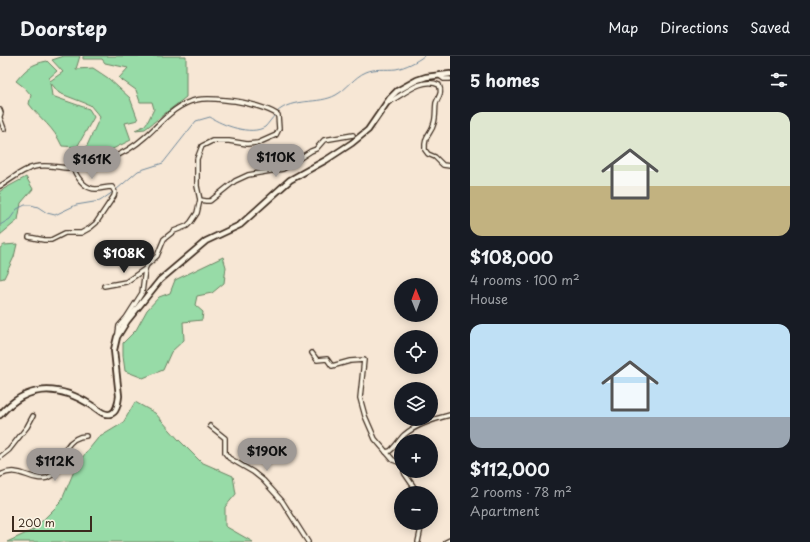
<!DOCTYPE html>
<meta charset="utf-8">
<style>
:root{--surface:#171b24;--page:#242831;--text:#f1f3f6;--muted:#9ea1a6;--line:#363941;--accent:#9f9995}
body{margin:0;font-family:"Playpen Sans",sans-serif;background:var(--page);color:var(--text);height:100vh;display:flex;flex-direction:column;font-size:15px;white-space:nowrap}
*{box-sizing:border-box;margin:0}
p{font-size:13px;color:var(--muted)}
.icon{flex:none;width:22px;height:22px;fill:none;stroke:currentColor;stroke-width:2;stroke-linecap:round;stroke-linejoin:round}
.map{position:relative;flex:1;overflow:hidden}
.panel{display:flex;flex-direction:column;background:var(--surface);width:360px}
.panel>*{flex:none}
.needle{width:26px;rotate:359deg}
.fabs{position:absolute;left:394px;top:222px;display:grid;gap:8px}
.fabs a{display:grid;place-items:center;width:44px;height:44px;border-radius:50%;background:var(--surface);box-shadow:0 2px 10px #0003;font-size:20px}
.scale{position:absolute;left:12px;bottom:10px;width:80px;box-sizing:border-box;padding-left:4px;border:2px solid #3b2a1e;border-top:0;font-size:11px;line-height:14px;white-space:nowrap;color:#3b2a1e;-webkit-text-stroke:3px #fcf5e5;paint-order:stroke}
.price{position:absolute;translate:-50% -34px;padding:0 9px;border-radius:14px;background:var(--accent);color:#111;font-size:13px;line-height:26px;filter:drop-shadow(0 1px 2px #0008)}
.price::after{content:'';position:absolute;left:50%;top:24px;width:12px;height:9px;margin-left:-6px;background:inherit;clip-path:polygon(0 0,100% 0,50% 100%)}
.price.selected{background:#222;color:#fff}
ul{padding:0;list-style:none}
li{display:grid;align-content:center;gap:8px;height:212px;padding:0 20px}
li span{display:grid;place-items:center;height:124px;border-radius:12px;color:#555}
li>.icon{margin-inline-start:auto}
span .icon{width:72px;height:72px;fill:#fffc;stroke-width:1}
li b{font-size:17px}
h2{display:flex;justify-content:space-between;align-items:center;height:48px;padding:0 20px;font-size:17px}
header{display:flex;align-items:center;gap:24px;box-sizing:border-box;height:56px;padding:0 20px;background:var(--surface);border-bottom:1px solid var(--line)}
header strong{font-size:19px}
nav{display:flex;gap:22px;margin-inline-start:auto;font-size:14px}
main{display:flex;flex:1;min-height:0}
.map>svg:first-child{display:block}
.green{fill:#97dba7;stroke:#698262}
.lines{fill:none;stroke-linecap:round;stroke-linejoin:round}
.stream{stroke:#6f889b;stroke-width:1}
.minor-casing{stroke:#3b2a1e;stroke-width:6}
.major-casing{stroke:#3b2a1e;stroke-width:8}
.minor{stroke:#fcf5e5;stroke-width:3.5}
.major{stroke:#fcf5e5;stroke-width:4.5}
</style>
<header>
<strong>Doorstep</strong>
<nav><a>Map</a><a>Directions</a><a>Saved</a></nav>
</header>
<main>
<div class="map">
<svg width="450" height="486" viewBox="0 0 450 486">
<rect width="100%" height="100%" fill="#f7e7d5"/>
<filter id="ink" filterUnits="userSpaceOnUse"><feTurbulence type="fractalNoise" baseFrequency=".025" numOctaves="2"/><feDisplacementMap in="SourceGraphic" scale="8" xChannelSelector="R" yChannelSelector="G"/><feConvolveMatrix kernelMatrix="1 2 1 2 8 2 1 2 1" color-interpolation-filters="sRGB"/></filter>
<g filter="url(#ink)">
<g class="green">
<path d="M64,0h16l-4,13 17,-1 15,10 22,20 8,22 -13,3 6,17 -47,23 1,-13 15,-33 -10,-12 -31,-12 -9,-11 2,14 37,13 5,8 -17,30 -15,-1c-9,-20 -21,-26 -33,-42l2,-9 -6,-7 -9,-7c10,-12 15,-17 31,-20l10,10 -8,7 1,3 13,-9 -11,-12z"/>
<path d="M83,0h103v41l-37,29 -4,3 -10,1 9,-4 4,-5 6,-12 -2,-7h-12l-4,-12 -17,-12 9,-10 -23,-5 -3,-4h-19z"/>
<path d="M26,121l7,12 -12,14 -3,17 -18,15v-44z"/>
<path d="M17,188l-3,13 -10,21 -4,1v-31l4,-3z"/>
<path d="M223,201l3,10 -2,16 -12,10 -15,3 -2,9 8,7 -1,8 -19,2 1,18 -13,12 -8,18 -20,8 -18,-7 -2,-15v-13l13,-13 11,-20 12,-13 11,-4 5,-13z"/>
<path d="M135,346l20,11 23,26 23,23 32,14 3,18 -11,13v19l28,16h-246l26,-12 28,-28 16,-38 21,-26 25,-15z"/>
</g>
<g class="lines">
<g class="stream">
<path d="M277,56c16,-15 41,-7 59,-17 11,-6 18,-18 30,-23 9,-4 20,-2 30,-3 10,-2 20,-7 28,-13"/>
<path d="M116,134l22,-19 25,-8 33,-42 14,-4c12,8 41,19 55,10 3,-3 7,-9 10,-12"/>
<path d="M0,169l10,-6 7,-10 8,-4h6l7,2 9,6 8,2 21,-10 24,-4 13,-9"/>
</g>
<g class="minor-casing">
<g id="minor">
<path d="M440,20l4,3h6"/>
<path d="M387,47c15,-7 35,-27 52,-18 4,8 -1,12 -3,18 -1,7 0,14 -2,20 -3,12 -10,11 -9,27l3,4 7,3 8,8 7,1"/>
<path d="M0,54l1,3 -1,3"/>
<path d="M0,62l4,11"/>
<path d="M0,130c11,-6 21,-16 34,-19 11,-3 22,0 33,1 14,0 29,-5 42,-9 13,-5 25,-12 36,-22 15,-13 30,-33 51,-37 13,-3 26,0 39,1 12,2 33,7 43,14l1,14 -3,6 -18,8 -11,1 -18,-3h-17l-10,5 -5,13v27l3,14 -3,13 -6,9 -4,4 -13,5 -10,8 -7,17 -10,9 -2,4 -3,24 -16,25 -7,8 -1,7"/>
<path d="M200,144l6,1h4l25,-20 13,-6 35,-6 28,-18 5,-2 8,-9 29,-5"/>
<path d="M29,181l15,3h7l14,-7h16l9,-5 6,-5 18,-27 1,-4 -3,-5c-6,0 -11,2 -16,2 -12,0 -19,-12 -23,-21"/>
<path d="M104,230l22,-4 19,-13"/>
<path d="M312,297l5,7 10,-1 5,7 18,-5 14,-1 -4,38 5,18 10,23 18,21 8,3"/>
<path d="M210,370l15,12v15l4,5 24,14 10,8 19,21 26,41"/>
<path d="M386,396l4,-1c5,-4 9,-11 14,-16 13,-11 30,-16 46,-20"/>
<path d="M0,401l9,-7 18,-23 6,-11"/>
<path d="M404,415l1,3 13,19"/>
<path d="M0,419c20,-10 30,7 47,3 2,-1 6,-3 8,-5 5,-14 12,-37 31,-37"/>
<path d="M418,486l4,-19"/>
<path d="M446,486l4,-2"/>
</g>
</g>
<g class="major-casing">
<path id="major" d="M0,359c26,-31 58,-31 91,-10 6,3 12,11 19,9 7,-1 8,-11 9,-18l-5,-46 3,-13 10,-16 33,-41 46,-39 34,-16 50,-45 36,-20 26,-17 16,-13 22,-32 7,-7 20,-11 9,-3 24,-3"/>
</g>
<use href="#minor" class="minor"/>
<use href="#major" class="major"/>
</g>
</g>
</svg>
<div class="fabs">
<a><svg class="needle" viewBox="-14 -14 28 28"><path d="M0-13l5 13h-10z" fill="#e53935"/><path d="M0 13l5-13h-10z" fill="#9ea1a6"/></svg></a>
<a><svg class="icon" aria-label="locate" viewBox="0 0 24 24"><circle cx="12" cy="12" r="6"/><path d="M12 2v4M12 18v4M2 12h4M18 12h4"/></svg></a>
<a><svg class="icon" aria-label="layers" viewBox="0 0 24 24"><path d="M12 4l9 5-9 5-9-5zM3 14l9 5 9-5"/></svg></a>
<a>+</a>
<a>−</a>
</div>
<div class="scale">200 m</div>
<b class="price" style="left:276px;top:122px">$110K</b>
<b class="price" style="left:92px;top:124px">$161K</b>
<b class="price selected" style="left:124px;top:218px">$108K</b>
<b class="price" style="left:267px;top:416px">$190K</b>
<b class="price" style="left:55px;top:426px">$112K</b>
</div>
<section class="panel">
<h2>5 homes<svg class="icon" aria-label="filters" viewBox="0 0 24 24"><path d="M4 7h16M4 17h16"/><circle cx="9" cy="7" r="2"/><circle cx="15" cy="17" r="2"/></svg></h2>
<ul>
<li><span style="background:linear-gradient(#dfe7d0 60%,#c2b280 0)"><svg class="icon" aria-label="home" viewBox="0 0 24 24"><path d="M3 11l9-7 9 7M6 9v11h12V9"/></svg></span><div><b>$108,000</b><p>4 rooms · 100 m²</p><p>House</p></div></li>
<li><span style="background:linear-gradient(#bfe0f5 75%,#9aa5b1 0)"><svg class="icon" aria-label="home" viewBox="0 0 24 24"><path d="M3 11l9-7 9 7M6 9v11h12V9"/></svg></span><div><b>$112,000</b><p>2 rooms · 78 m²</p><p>Apartment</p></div></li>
</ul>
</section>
</main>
